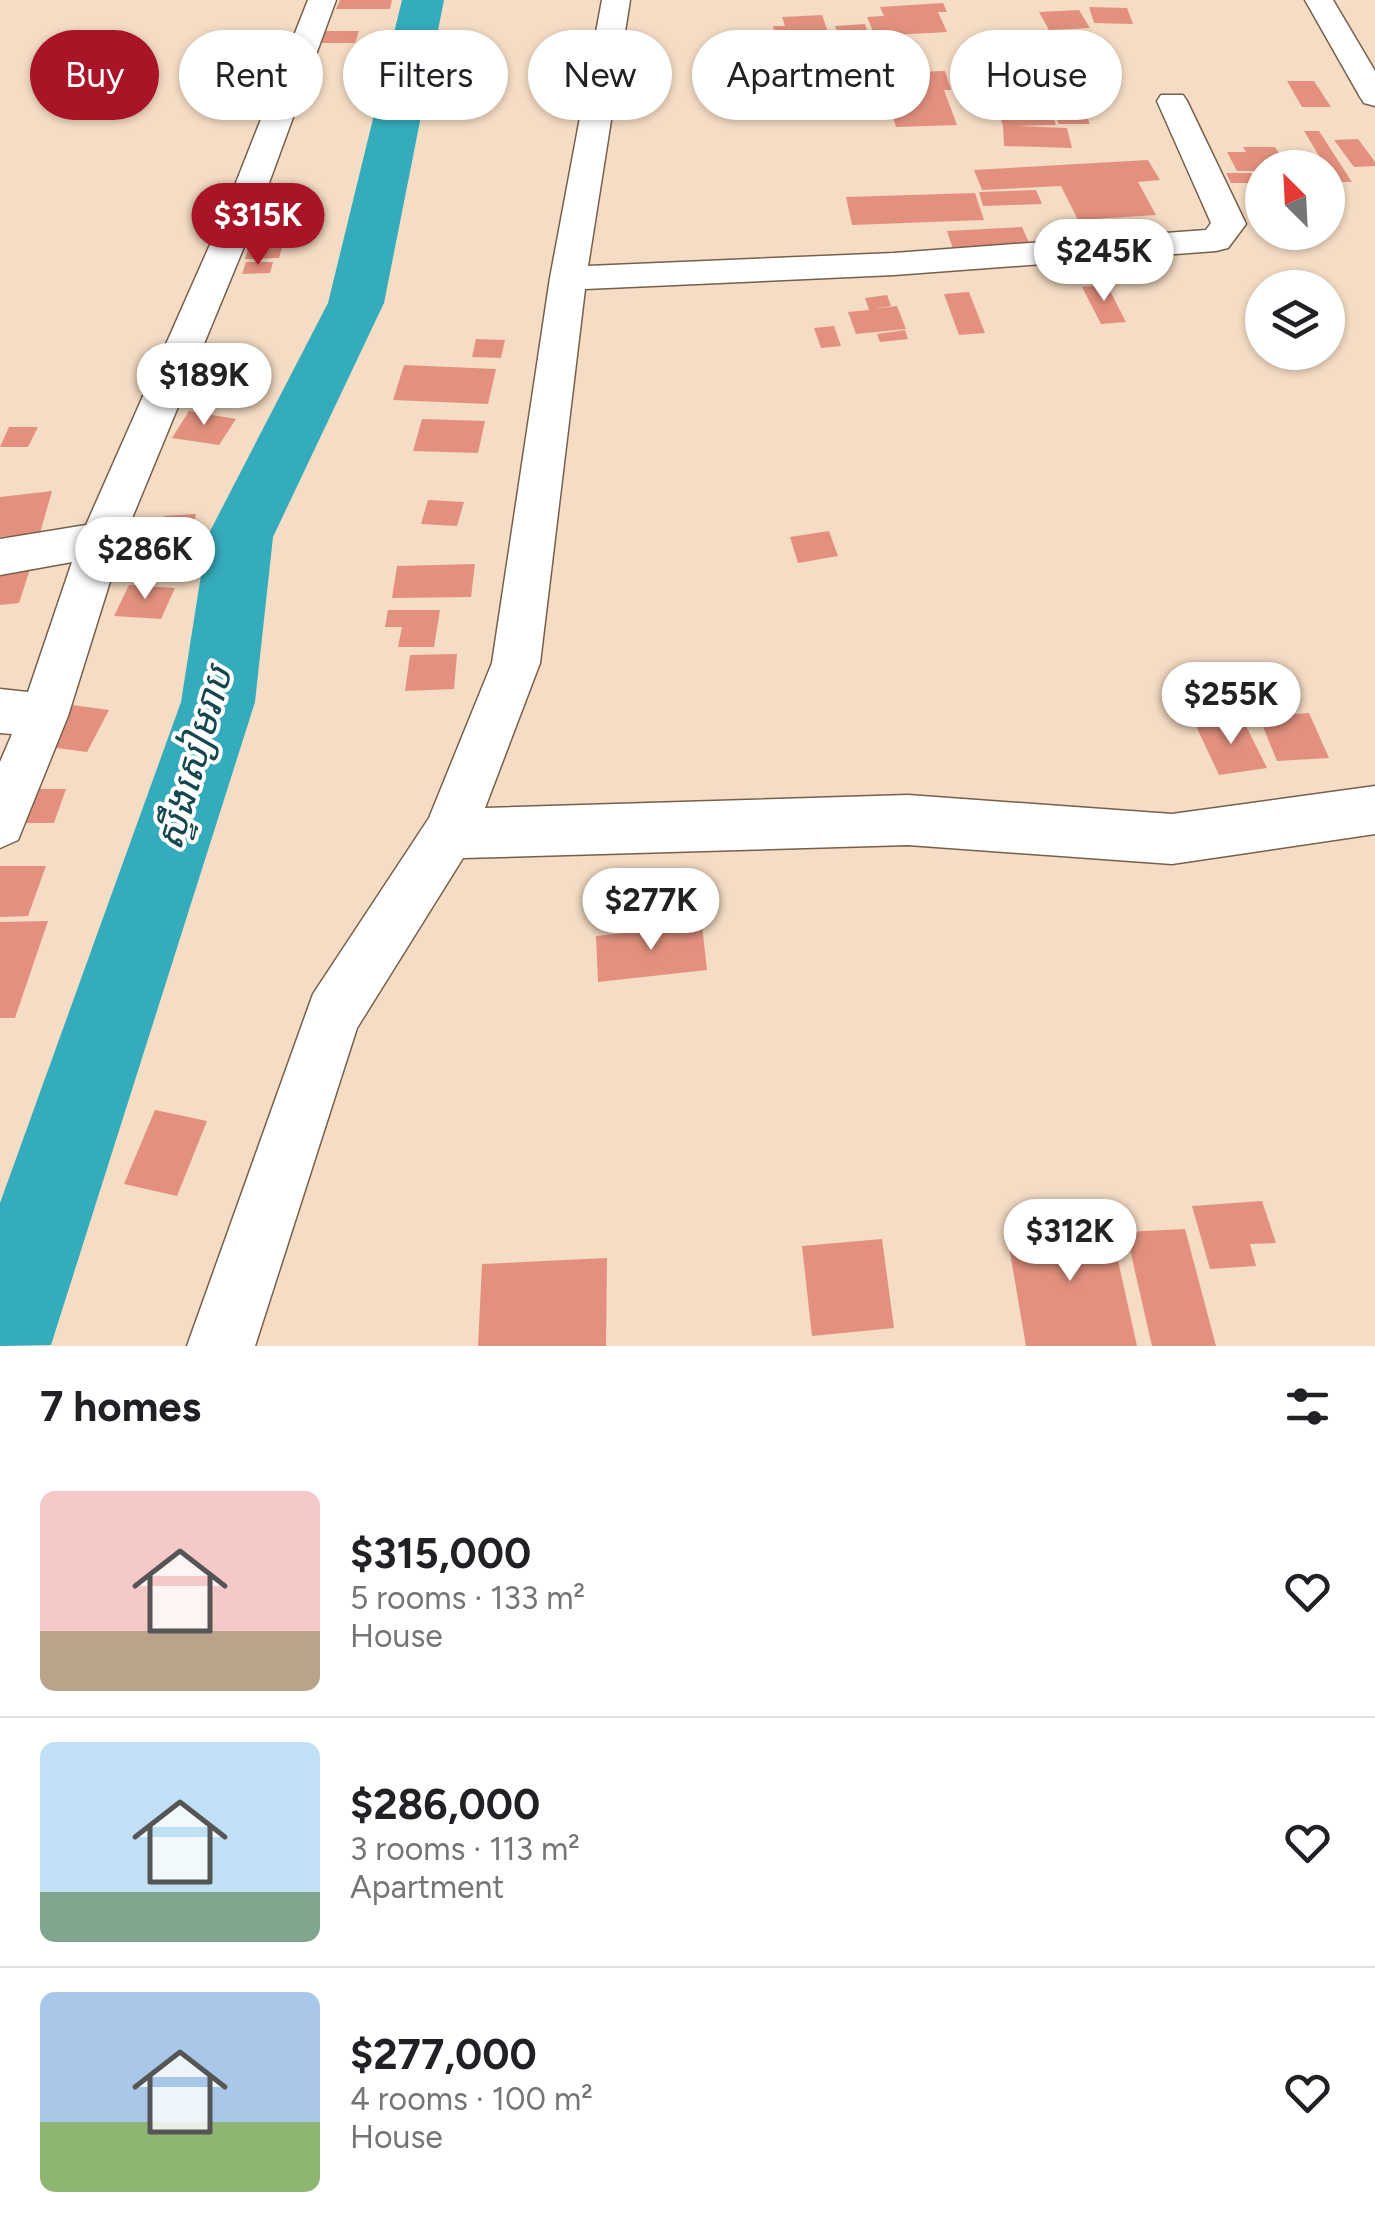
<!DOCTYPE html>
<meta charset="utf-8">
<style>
:root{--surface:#fff;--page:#f2f2f2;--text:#202124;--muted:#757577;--line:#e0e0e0;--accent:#aa1427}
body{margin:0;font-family:Figtree,"Noto Sans Khmer",sans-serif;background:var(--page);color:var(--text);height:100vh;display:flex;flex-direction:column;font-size:38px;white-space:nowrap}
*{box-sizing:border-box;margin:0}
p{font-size:32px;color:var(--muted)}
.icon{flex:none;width:55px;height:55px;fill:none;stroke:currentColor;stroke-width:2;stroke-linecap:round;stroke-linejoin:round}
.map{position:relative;height:1346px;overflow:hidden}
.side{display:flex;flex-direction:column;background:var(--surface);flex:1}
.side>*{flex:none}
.guide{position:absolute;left:30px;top:30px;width:1315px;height:90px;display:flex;gap:20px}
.needle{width:65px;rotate:336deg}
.controls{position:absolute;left:1245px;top:150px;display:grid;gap:20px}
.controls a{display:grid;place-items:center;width:100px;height:100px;border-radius:50%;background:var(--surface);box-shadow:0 2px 8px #0004;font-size:50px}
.price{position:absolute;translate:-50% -85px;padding:0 22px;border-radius:35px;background:#fff;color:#222;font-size:32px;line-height:65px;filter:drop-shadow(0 2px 5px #0008)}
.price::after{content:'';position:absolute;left:50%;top:60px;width:30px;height:22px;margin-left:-15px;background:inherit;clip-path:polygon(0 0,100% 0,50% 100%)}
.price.on{background:var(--accent);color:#fff}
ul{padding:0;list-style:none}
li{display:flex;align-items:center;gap:30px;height:250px;padding:0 40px}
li+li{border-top:2px solid var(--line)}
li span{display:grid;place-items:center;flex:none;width:280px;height:200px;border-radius:15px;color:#555}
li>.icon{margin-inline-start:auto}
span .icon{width:120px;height:120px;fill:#fffc;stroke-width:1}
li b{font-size:42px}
h2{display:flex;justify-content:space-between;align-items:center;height:120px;padding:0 40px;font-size:42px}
.chip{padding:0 35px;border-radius:45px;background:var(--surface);box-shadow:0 2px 8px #0004;font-size:35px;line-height:90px}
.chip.on{background:var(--accent);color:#fff}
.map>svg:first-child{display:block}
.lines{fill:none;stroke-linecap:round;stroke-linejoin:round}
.river{fill:#35acbc;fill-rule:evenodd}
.building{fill:#e3917e}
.minor-casing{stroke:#76604b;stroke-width:3}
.minor{fill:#fff;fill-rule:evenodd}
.labels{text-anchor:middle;stroke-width:8;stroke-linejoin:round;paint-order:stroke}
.water-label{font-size:38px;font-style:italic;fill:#14474e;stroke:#fff}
</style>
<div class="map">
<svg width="1375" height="1346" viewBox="0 0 1375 1346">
<rect width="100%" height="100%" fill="#f5dcc4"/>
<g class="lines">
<path class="river" d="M402,0h42l-60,303 -111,234 -18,165 -204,643 -51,1v-143l181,-501 26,-165 121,-234z"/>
</g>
<g class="building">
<path d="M340,0h52l-2,9h-54z"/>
<path d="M943,3l4,9h-9l9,20 -72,4 -8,-19 17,-1 -4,-9z"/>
<path d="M1089,7l38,1 6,16 -39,-1z"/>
<path d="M1079,10l11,18 -41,2 -10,-18z"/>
<path d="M822,15l8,23 -53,3 -4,-15h12l-3,-9z"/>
<path d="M865,24l4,11 -30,2 -4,-11z"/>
<path d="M324,31h35l-4,12h-35z"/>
<path d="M1059,36l22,43h-10l19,45h-31l-20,-44 17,45 -41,1 52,2 5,20 -68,-2 -1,-20 -9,-27h17l-6,-19 -10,1 -4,-10 33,-1 7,11 -7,-16 -35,1 -10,-25z"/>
<path d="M945,71l6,19h-7l13,35 -61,2 -10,-34h6l-5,-20z"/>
<path d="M1287,81h27l17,26h-29z"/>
<path d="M1304,131h15l33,51h-17z"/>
<path d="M1358,139l17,23v4l-21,1 -20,-27z"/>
<path d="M1243,147h32l13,21h-26v16l-6,-13h-19l-10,-19h19z"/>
<path d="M1283,153h15l9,15h-16z"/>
<path d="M1148,160l12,20 -22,2 18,33 -78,5 -17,-34 -79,4 -8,-20z"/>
<path d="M1226,173h25l6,10h-26z"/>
<path d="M1036,190l6,14 -59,2 -4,-14z"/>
<path d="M975,193l9,27 -132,5 -6,-28z"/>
<path d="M1022,227l9,20 -77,5 -7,-21z"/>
<path d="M282,248l-3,10 -34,1 3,-10z"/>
<path d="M1097,260l8,16 -30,2 -7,-16z"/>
<path d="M246,262h27l-3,11 -28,1z"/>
<path d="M1107,285l19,37 -25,2 -19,-37z"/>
<path d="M969,292l16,41 -26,2 -15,-41z"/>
<path d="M887,295l4,11 -18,3 24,-3 9,23 -50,5 -8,-22 21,-2 -4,-12z"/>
<path d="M834,326l7,20 -20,2 -7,-20z"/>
<path d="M905,330l3,9 -28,3 -3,-8z"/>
<path d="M476,339l29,1 -4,18 -29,-1z"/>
<path d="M404,365l92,4 -8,35 -95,-4z"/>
<path d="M189,411l47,8 -17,26 -47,-7z"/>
<path d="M422,419l63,2 -7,32 -65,-2z"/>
<path d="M9,427h29l-10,20h-28z"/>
<path d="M52,491l-12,42 -40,4v-40z"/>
<path d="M428,500l36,2 -7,24 -36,-2z"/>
<path d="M196,514l-9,36 -32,3 9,-37z"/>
<path d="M829,531l9,25 -40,7 -8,-26z"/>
<path d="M32,563l-13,40 -19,2v-40z"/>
<path d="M475,564l-4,33 -79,1 5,-32z"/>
<path d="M129,585l46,3 -14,31 -47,-3z"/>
<path d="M388,610h52l-6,37h-36l4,-20h-17z"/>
<path d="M457,654l-3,35 -49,2 5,-36z"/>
<path d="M72,705l37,5 -22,42 -38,-5z"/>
<path d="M1309,713l20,45 -52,3 -18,-44z"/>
<path d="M1243,720l24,48 -48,7 -23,-49z"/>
<path d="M37,789h29l-12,34h-29z"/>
<path d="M0,866h46l-18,50 -28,1z"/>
<path d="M48,921l-33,97h-15v-96z"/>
<path d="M702,925l5,45 -109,12 -2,-46z"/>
<path d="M155,1110l52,11 -30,75 -53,-12z"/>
<path d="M1262,1201l14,42 -26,1 6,22 -46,3 -18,-63z"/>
<path d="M1109,1220l28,126h-111l-21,-123z"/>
<path d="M1185,1229l31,117h-64l-26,-114z"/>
<path d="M882,1239l12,89 -82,8 -10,-90z"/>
<path d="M607,1258l-1,88h-128l4,-82z"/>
</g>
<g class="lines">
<g class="minor-casing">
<g id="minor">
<path d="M308,0h28l-78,213 -135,327 -55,176 -50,124 -18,8v-86l12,-28 -12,-1v-44l28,3 44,-130 -72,13v-36l86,-14 138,-312z"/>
<path d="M602,0h28l-42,266 306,-13 312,-23 5,-7 -54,-122 4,-6h22l4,6 59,123 -18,24 -12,3 -322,24 -309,14 -45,374 -55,145 423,-13 264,19 203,-28v48l-203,30 -264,-19 -445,13 -106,170 -102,318h-68l126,-352 116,-176 63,-155 58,-385z"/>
<path d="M1305,0h28l42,71v35l-11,-3 -4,-6z"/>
</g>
</g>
<use href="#minor" class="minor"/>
</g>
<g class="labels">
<g class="water-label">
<text transform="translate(194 758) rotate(-74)" y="13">ស្ទឹងសៀមរាប</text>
</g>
</g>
</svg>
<div class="controls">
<a><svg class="needle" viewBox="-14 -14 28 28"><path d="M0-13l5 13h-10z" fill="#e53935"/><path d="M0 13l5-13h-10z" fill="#757577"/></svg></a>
<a><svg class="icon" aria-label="layers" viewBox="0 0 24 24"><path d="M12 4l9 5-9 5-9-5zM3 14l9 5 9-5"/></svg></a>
</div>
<b class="price on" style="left:258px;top:268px">$315K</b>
<b class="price" style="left:1104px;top:304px">$245K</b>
<b class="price" style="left:204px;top:428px">$189K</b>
<b class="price" style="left:145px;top:602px">$286K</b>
<b class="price" style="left:1231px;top:747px">$255K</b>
<b class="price" style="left:651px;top:953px">$277K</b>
<b class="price" style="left:1070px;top:1284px">$312K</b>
<div class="guide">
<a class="chip on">Buy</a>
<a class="chip">Rent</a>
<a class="chip">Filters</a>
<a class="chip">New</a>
<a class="chip">Apartment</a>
<a class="chip">House</a>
</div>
</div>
<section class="side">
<h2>7 homes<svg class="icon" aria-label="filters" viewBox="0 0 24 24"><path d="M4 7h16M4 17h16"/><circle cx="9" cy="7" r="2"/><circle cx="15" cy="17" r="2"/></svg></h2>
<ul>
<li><span style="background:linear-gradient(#f6c9c9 70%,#b9a48a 0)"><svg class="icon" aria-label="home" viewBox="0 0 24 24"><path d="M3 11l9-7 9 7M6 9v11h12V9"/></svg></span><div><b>$315,000</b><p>5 rooms · 133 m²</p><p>House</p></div><svg class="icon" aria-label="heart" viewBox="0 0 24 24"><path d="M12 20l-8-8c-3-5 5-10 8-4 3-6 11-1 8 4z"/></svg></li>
<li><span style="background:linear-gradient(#bfe0f5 75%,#7fa58c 0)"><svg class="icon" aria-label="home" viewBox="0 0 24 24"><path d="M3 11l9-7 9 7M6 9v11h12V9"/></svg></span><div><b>$286,000</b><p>3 rooms · 113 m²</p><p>Apartment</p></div><svg class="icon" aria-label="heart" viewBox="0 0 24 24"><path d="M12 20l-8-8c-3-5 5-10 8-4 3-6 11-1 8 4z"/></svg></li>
<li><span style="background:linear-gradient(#a9c7e8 65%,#8fb573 0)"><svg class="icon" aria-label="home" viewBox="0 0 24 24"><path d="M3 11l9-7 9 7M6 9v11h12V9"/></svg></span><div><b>$277,000</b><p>4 rooms · 100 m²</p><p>House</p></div><svg class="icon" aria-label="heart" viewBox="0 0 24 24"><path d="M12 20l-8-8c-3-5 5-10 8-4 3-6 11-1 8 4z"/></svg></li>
</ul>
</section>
